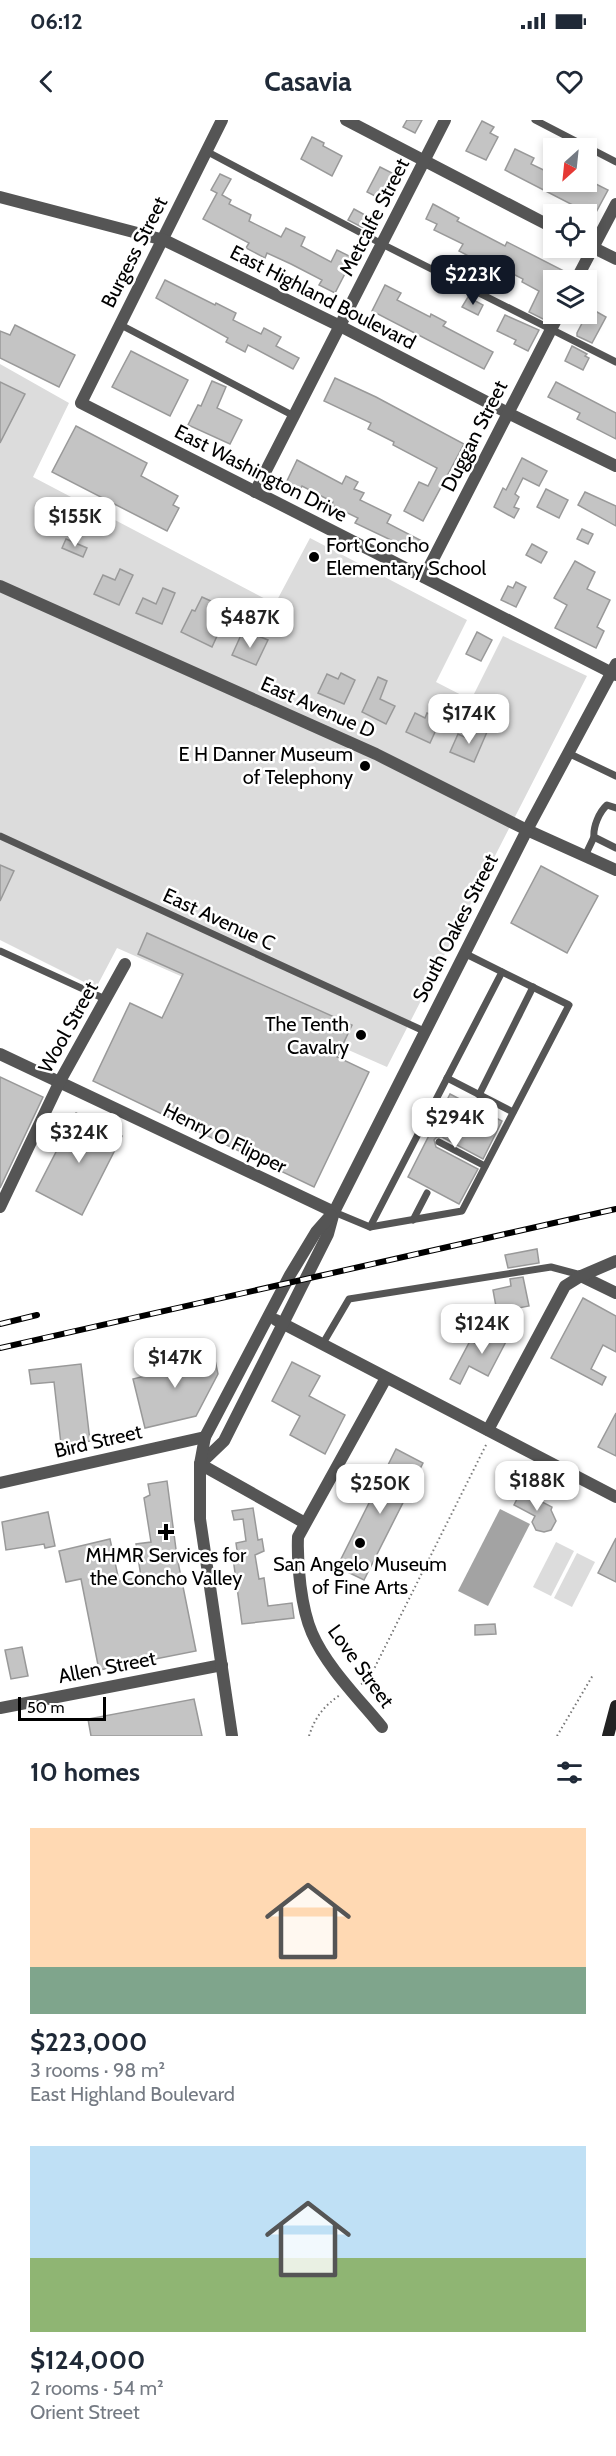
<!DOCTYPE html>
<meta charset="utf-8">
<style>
:root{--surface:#fff;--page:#f6f6f7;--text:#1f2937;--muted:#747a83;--accent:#111827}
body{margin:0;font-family:Cabin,sans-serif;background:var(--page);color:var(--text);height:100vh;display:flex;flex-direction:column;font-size:22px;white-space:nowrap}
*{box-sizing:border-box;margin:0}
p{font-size:20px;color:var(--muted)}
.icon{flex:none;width:33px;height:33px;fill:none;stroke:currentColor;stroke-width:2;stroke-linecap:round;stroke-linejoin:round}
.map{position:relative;height:1616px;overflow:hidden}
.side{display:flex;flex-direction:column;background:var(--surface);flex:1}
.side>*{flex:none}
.needle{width:39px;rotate:207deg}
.fabs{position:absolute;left:543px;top:18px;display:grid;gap:12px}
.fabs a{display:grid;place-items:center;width:54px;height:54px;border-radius:0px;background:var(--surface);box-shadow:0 3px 9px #0003;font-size:30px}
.scale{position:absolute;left:18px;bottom:15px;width:88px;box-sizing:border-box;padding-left:6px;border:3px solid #000;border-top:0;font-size:16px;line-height:21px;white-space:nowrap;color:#000;-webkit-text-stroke:4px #fff;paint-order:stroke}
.price{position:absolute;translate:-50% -51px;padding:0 14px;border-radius:12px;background:#fff;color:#222;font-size:20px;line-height:39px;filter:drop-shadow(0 2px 3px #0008)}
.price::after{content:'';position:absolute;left:50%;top:36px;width:18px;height:14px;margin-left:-9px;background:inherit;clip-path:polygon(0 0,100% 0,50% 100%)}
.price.on{background:var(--accent);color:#fff}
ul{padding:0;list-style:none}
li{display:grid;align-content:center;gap:12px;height:318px;padding:0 30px}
li span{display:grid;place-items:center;height:186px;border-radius:0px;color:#555}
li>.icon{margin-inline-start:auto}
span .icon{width:108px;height:108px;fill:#fffc;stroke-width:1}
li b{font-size:26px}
h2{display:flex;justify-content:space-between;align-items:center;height:72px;padding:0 30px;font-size:26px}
.status{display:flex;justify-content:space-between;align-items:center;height:42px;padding:0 30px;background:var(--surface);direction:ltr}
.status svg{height:16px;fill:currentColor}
header{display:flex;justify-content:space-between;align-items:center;height:78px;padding:0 30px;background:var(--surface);font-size:27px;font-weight:700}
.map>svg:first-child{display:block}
.green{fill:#dcdcdc}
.water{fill:#a3a3a3}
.building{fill:#c4c4c4;stroke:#999;stroke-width:1.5}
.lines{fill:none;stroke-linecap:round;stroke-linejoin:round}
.path{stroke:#777;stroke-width:2;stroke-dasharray:1.5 3;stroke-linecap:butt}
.lane{stroke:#555;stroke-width:7}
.street{stroke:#555;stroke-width:12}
.secondary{stroke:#222;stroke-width:12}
.rail-casing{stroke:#000;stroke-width:6}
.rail{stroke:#fff;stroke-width:4;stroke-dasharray:11;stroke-linecap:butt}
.poi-dot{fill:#000;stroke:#fff;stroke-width:2}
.labels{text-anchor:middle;stroke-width:5;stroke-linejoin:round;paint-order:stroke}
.street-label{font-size:20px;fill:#000;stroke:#fff}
.poi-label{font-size:20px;fill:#000;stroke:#fff;text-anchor:end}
</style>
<div class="status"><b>06:12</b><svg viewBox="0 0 49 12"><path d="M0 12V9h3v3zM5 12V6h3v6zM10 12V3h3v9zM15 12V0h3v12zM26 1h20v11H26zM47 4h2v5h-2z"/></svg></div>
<header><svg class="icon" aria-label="back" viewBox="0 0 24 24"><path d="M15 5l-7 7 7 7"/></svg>Casavia<svg class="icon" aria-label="heart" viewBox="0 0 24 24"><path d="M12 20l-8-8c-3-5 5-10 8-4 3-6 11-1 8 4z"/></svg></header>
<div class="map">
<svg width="616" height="1616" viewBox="0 0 616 1616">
<rect width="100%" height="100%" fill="#fff"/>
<g class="green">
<path d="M0,244l69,39 -36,74 242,127 35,-66 157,82 -31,62 35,18 32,-64 84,40 -200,391 -270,-119 -21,40 -96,-48z"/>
<path d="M556,1422l18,9 -23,45 -18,-9z"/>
<path d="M577,1433l18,9 -23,45 -18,-9z"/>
</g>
<path class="water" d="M500,1389l30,15 -42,82 -30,-15z"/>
<g class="building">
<path d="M407,0h15l-7,13 -12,-6z"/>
<path d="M482,1l12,6 -4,6 8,4 -12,23 -20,-9z"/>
<path d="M312,17l12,6 -1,3 19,10 -10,20 -31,-17z"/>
<path d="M515,29l19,9 -3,6 23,11v7h38l16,8 -14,26 -89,-46z"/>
<path d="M380,47l18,9 -13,25 -18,-9z"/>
<path d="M220,54l11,5 -9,16 9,5 -2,4 22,11 -2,6 32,16 5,-9 19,9 -4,9 30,16 6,-12 16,8 -18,35 -16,-8 3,-5 -31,-16 -24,-11 -2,5 -19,-10 3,-5 -46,-24 14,-26 -6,-3z"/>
<path d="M433,84l26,14 -2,3 48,25 2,-4 57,29 -4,9h-6v13l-9,16 5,2 -5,9 -16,-8 10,-21 -17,-9 1,-3 -43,-22 -2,4 -19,-10 4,-7 -29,-14 3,-6 -11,-5z"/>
<path d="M354,89l22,12 -5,11 -23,-12z"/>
<path d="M165,160l50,25 1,-2 20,10 -3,7 28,14 3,-6 17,9 -5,9 23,12 -6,11 -45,-24 -3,7 -19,-10 2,-4 -72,-40z"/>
<path d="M385,165l16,8 -4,7 33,17 1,-3 15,8 -3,4 50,26 -9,17 -112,-58z"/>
<path d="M468,177l15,8 -5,10 -16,-8z"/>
<path d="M590,188l16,9 -14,26 -15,-7v-3z"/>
<path d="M505,195l34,15 -11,21 -14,-7 2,-4 -19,-9z"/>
<path d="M15,205l60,30 -16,32 -59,-29v-27l10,4z"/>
<path d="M572,226l15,8 -2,2 4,2 -6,12 -18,-9z"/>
<path d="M131,231l57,29 -18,36 -58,-29z"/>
<path d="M335,258l41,19 88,47 -41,77 -19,-10 15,-29 9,4 9,-18 -44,-23 1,-3 -26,-13 3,-6 -47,-22z"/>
<path d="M212,261l14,6 -9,21 25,12 -12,24 -42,-19 10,-20 3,1z"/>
<path d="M0,262l25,12 -25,49z"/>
<path d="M556,262l60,31v26l-39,-20 3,-6 -32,-16z"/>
<path d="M76,306l71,37 -6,13 37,20 -5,9 6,3 -12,23 -115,-59z"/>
<path d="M522,338l25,13 -8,15 -16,-8 -8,16 4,3 -5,10 5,2 -5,9 -20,-11 9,-19 3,2z"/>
<path d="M297,340l45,24 4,-8 12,6 -4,7 10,4 -4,7 31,15 -4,8 35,18 -6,11 -61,-29 3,-5 -27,-13 2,-3 -31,-16 -2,4 -14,-7z"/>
<path d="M546,369l22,11 -9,18 -22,-11z"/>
<path d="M585,372l31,14v20l-38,-21z"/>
<path d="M582,409l11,5 -5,10 -11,-5z"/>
<path d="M66,419l21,9 -4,9 -21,-9z"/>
<path d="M532,424l15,8 -6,11 -15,-8z"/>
<path d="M575,441l20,11 -8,17 23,11 -13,27 7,4 -8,17 -41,-20 12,-23 -13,-7z"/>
<path d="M120,449l13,6 -14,30 -25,-11 9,-19 12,5z"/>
<path d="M516,462l10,5 -10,20 -15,-7 7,-14 5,2z"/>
<path d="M163,468l12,5 -13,31 -26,-11 7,-15 13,6z"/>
<path d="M202,477l22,10 -6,14 5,2 -11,24 -31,-15 11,-22 3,1z"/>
<path d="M477,512l15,8 -11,21 -15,-7z"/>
<path d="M253,514l15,6 -12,25 -24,-10 9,-20 9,4z"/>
<path d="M341,553l14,7 -11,24 -26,-11 9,-19 11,5z"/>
<path d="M378,557l9,4 -7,18 15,7 -9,18 -24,-12z"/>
<path d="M415,593l10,5 2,-5 14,6 -11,24 -24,-11z"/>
<path d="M476,607l11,5 -13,30 -24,-10 8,-18 13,6z"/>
<path d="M0,745l14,6 -14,30z"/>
<path d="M541,746l57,30 -31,57 -56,-30z"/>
<path d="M147,813l205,92 -15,32 32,15 -55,115 -221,-106 37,-78 32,15 21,-44 -45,-20z"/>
<path d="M0,957l43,20 -43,91z"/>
<path d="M450,974l52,27 -19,38 -41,-22h-5l-3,3 2,7 42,22 -19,35 -51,-27z"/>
<path d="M76,993l46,23 -40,79 -46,-24z"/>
<path d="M537,1129l2,14 -31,5 -3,-13z"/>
<path d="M523,1157l6,29 -32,6 -4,-22 18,-4 -1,-7z"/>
<path d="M583,1178l33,18v36l-13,-7 -12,24 15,8 -4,8 -51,-27z"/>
<path d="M493,1205l17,9 -22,42 -19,-10 -9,18 -10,-5 20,-38 12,5z"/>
<path d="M213,1231l5,23 -22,42 -51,12 -12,-49 12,-3 -2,-9z"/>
<path d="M292,1242l28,14 -11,20 36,19 -20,39 -35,-19 10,-19 -28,-15z"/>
<path d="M81,1244l9,77 -29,3 -7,-62 -23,2 -2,-14z"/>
<path d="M616,1293v43l-18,-9z"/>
<path d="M396,1329l27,14 -59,117 -27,-13z"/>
<path d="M167,1361l10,76 19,94 -97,19 -18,-91 -15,3 -7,-31 51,-12 9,42 22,-4 -5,-33 15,-2 -7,-44 6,-3 -2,-11z"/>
<path d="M521,1371l31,16 -1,3 5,11 -5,9 -7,2 -8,-2 -4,-8 3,-6 -21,-11z"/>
<path d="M253,1388l5,32 4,-1 2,12 -9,4 4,24 5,-1 4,28 24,-3 2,15 -52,6 -9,-66 5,-1 -2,-14 10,-2 -3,-22 -9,1 -2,-9z"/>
<path d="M48,1392l7,34 -10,2 -1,-4 -38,6 -4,-28z"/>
<path d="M616,1418v44l-18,-9z"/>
<path d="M495,1504l1,10 -21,1v-10z"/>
<path d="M22,1527l6,29 -17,3 -6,-29z"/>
<path d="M194,1579l8,37h-111l-3,-17z"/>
</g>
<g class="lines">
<g class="path">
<path d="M361,1564l7,-3 119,-238"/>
<path d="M309,1616c6,-19 15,-30 31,-41"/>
<path d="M557,1616l36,-61"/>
</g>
<g class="lane">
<path d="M535,0l81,42"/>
<path d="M206,31l176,93 234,118"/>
<path d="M119,204l175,92"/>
<path d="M568,633l48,23"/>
<path d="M616,688l-9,-3c-8,7 -14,22 -13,32l22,11"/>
<path d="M0,716l424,195"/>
<path d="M585,736l9,-19"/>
<path d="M0,831l105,48"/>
<path d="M447,958l66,34"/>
<path d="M479,975l54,-108"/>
<path d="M439,1022l46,24"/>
<path d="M334,1092l36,15 92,-16 107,-206 -105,-52"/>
<path d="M413,1100l14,-27"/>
<path d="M370,1107l132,-255"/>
<path d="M322,1225l27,-46 202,-32 30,8"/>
</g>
<g class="street">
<path d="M222,0l-141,283 535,272"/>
<path d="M346,0l208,108"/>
<path d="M0,77l164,43 176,86 168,87 108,53"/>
<path d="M588,125l28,14"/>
<path d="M576,160l40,-76"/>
<path d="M255,372l190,-372"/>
<path d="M424,457l135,-263"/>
<path d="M0,466l376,168 151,76 89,40"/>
<path d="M0,934l334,158"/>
<path d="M0,1087l60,-126 65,-117"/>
<path d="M581,1156l35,17"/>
<path d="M276,1200l340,177"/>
<path d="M488,1310l77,-144 16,-10 35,-15"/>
<path d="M200,1344l24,-23 104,-207 6,-22 193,-382 89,-166"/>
<path d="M200,1344l105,59"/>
<path d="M0,1363l205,-46"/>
<path d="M0,1588l222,-43"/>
<path d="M382,1607c-22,-27 -56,-61 -70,-94 -11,-25 -15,-69 -14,-96l88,-159"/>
<path d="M232,1616l-32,-217v-55l5,-27 85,-162 26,-43 15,-17"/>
</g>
<path class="secondary" d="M608,1616l8,-30"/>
<g class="rail-casing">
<g id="rail">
<path d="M0,1204l37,-9"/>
<path d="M0,1228l616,-139"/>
</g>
</g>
<use href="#rail" class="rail"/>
</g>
<g class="poi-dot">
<circle cx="314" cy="437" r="6"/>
<circle cx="365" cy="646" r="6"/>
<circle cx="361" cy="915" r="6"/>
<path d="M163 1403h6v6h6v6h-6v6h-6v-6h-6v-6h6z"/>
<circle cx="360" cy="1423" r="6"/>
</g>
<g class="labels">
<g class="street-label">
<text transform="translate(374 97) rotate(-63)" y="7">Metcalfe Street</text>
<text transform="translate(134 132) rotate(-63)" y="7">Burgess Street</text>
<text transform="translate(323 177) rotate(27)" y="7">East Highland Boulevard</text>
<text transform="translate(474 316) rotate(-63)" y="7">Duggan Street</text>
<text transform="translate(261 353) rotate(27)" y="7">East Washington Drive</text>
<text transform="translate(318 587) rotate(24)" y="7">East Avenue D</text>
<text transform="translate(219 799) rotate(25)" y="7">East Avenue C</text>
<text transform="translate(455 808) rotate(-63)" y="7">South Oakes Street</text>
<text transform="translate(68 907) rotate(-61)" y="7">Wool Street</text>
<text transform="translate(225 1018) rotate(26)" y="7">Henry O Flipper</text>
<text transform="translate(98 1321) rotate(-13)" y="7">Bird Street</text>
<text transform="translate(361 1546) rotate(54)" y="7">Love Street</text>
<text transform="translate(107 1547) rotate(-11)" y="7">Allen Street</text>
</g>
<g class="poi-label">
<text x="326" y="432" text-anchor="start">Fort Concho<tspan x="326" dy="23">Elementary School</tspan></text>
<text x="353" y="641">E H Danner Museum<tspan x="353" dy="23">of Telephony</tspan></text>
<text x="349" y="911">The Tenth<tspan x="349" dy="23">Cavalry</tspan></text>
<text x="166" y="1442" text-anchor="middle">MHMR Services for<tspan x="166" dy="23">the Concho Valley</tspan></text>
<text x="360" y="1451" text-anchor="middle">San Angelo Museum<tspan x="360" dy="23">of Fine Arts</tspan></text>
</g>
</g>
</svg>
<div class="fabs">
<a><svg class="needle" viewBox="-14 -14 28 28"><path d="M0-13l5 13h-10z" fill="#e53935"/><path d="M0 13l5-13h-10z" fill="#747a83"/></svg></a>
<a><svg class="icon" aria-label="locate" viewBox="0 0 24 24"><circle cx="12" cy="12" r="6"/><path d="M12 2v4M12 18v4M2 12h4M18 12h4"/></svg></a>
<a><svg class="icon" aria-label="layers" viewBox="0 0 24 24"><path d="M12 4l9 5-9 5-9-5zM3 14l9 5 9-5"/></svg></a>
</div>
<div class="scale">50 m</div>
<b class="price on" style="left:473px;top:186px">$223K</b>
<b class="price" style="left:75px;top:428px">$155K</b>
<b class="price" style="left:250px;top:529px">$487K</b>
<b class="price" style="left:469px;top:625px">$174K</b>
<b class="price" style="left:455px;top:1029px">$294K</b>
<b class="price" style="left:79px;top:1044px">$324K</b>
<b class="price" style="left:482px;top:1235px">$124K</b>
<b class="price" style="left:175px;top:1269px">$147K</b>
<b class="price" style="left:537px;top:1392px">$188K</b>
<b class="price" style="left:380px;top:1395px">$250K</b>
</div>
<section class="side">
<h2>10 homes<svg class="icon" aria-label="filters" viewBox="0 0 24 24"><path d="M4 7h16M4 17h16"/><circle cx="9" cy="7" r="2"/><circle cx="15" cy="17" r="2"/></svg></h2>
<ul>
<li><span style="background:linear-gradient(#ffd9b3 75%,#7fa58c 0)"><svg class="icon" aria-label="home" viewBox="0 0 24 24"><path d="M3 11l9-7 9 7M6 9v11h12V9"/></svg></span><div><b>$223,000</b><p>3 rooms · 98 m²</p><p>East Highland Boulevard</p></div></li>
<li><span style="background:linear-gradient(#bfe0f5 60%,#8fb573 0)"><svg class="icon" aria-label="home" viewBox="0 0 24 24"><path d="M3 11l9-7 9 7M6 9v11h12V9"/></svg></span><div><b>$124,000</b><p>2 rooms · 54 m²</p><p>Orient Street</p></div></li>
</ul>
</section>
